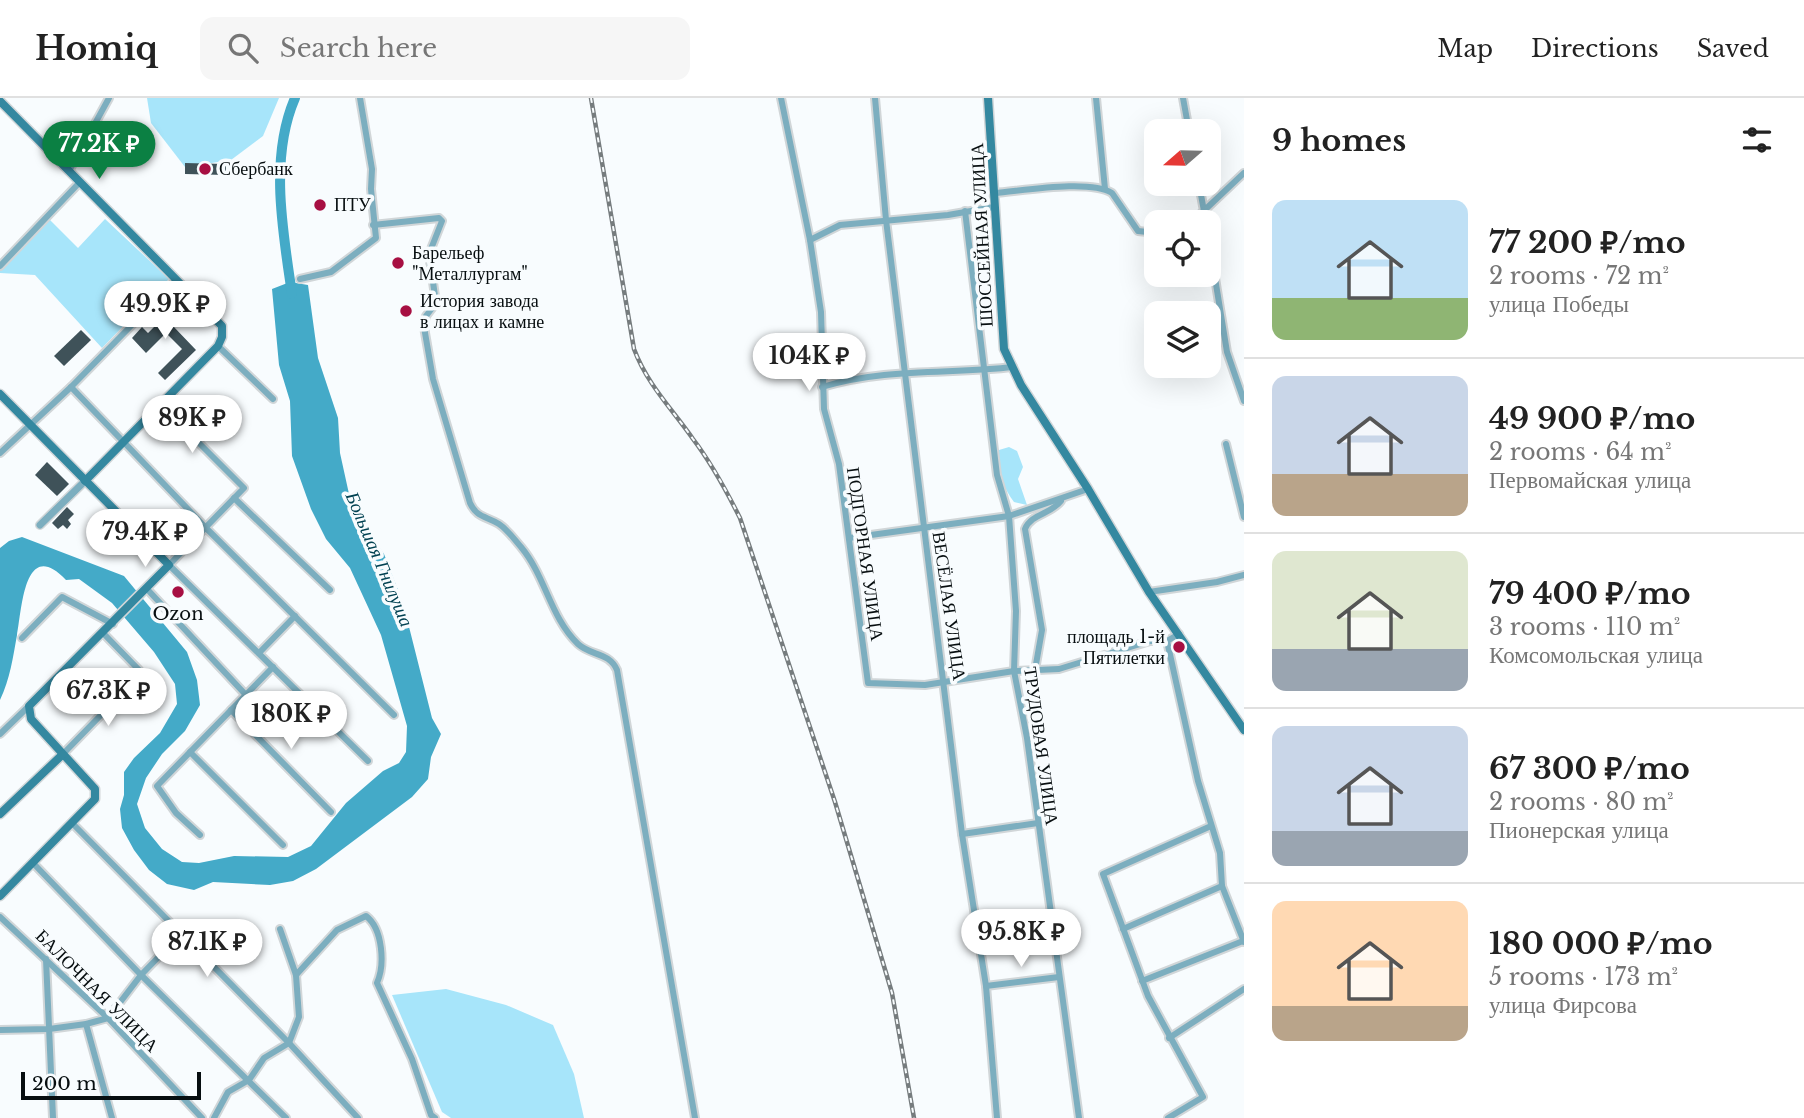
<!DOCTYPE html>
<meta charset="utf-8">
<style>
:root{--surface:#fff;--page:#f6f6f6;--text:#222;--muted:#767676;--line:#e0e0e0;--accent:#0b8043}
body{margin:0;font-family:"Libre Baskerville",serif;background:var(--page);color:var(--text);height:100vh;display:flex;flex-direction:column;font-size:26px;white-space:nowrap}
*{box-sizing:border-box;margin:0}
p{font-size:23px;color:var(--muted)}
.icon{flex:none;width:38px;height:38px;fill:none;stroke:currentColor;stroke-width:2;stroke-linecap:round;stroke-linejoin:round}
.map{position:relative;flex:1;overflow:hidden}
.details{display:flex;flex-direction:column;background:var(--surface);width:560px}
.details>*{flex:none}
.needle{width:46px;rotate:250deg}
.tools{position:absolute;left:1144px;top:21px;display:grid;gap:14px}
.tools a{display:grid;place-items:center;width:77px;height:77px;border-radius:14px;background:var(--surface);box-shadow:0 7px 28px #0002;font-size:35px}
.scale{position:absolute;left:21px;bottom:18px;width:180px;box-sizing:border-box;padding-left:7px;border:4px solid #070e10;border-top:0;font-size:19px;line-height:24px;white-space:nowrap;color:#070e10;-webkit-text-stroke:5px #f8fcfe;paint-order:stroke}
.price{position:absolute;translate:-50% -60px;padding:0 16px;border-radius:24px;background:#fff;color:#222;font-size:23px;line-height:46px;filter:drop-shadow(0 2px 4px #0008)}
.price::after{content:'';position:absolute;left:50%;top:42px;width:21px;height:16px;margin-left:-10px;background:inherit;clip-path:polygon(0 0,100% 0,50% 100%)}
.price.selected{background:var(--accent);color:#fff}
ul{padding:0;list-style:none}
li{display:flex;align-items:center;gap:21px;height:175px;padding:0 28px}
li+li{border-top:2px solid var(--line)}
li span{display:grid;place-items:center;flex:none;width:196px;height:140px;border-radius:14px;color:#555}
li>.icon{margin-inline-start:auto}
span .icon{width:84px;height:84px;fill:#fffc;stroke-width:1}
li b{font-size:30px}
h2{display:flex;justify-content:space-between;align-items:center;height:84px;padding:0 28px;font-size:30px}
header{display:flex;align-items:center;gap:42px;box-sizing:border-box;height:98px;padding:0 35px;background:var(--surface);border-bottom:2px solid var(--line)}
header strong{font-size:33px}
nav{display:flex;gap:38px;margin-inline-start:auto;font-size:24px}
.search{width:490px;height:63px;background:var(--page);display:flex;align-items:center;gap:18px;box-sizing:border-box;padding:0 24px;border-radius:14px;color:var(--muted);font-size:26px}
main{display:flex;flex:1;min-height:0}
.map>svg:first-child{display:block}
.green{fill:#a7e5fa}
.water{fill:#44aac8}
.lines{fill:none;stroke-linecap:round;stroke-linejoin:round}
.river{stroke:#44aac8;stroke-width:10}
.building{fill:#3f5259}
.minor-casing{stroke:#d1d6d8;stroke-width:10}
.tertiary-casing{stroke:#d1d6d8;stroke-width:10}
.secondary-casing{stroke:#d1d6d8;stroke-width:11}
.minor{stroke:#7caebf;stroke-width:6}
.tertiary{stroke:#7caebf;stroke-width:7}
.secondary{stroke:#3488a0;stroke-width:8}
.rail-casing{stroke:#767c7e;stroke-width:4.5}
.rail{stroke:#f8fcfe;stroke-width:2;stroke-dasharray:5;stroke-linecap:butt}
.poi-dot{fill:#a70f42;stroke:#f8fcfe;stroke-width:2.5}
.labels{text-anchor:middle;stroke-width:7;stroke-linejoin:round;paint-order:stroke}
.poi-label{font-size:18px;fill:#070e10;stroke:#f8fcfe;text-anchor:start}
.street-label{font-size:18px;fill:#070e10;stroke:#f8fcfe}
.water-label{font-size:19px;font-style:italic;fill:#014151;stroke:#f8fcfe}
</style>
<header>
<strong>Homiq</strong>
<div class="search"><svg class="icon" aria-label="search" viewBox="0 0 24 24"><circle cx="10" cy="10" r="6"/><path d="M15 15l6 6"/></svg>Search here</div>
<nav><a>Map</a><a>Directions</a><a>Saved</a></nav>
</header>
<main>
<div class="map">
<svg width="1244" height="1020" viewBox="0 0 1244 1020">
<rect width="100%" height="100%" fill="#f8fcfe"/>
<g class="green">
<path d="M147,0h132l-16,38 -32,24 -46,7 -34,-44z"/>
<path d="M105,121l64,60 -67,69 -67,-73 -35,-2v-5l50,-48 28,28z"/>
<path d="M1009,349l8,4 6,16 -5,12 9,26 -13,-3c-11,-15 -18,-33 -15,-52z"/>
<path d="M446,891l60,16 47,20 21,49 10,44h-133l-9,-6 -50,-117z"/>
</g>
<path class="water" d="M290,184l18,3 10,73 20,60 2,35 9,41 8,20 27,40 19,49 29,115 9,16 -10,23 -3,22 -16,18 -96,72 -23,12 -23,4 -57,-3 -19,8 -27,-6 -18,-14 -15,-20 -12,-22 -2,-19 4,-14v-23l10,-14 26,-25 17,-29 -2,-20 -21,-32 -42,-49 -33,-24 -13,1c-42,-44 -44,30 -49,55 -4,22 -7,44 -17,65v-152l9,-7 13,-4 102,39 63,76 10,28 3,25 -15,26 -23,23 -16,24 -9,26 8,24 17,21 20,13 17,1 35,-7 54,1 23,-11 35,-43 37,-32 16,-8 7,-11 1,-26 -26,-91 -31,-67 -24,-29 -15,-30 -19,-53 -2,-55 -11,-36 -7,-76z"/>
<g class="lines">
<path class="river" d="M292,196c-9,-62 -23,-136 3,-196"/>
</g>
<g class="building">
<path d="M185,65l41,1v11l-41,-1z"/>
<path d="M164,209l13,14 -4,5 23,24 -31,30 -7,-7 24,-24 -16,-16 -20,20 -14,-15 10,-11 6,6 11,-11 -5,-6z"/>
<path d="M81,232l10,10 -27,26 -10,-10z"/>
<path d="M47,364l22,22 -12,12 -22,-21z"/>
<path d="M67,409l7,7 -6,6 3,4 -4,5 -4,-4 -5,4 -6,-6z"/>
</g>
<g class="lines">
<g class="minor-casing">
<g id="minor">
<path d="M781,0l29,142 11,72 3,97 15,55 29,219 57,2 89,-14 45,-2 91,-28h17l12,-7"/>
<path d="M875,0l11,122 76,614 24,152 11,132"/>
<path d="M1096,0l9,91"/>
<path d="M1183,0l6,33"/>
<path d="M69,73l40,-73"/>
<path d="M1199,86l7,38"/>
<path d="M995,95c27,-2 94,-14 117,0l26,38 19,2"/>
<path d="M965,113l32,264 12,41 7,95 -2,60 13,67 52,380"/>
<path d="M1192,124l52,-49"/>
<path d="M373,127l66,-7 3,3 -13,33 7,49 -10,13 -2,11 9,52 37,124c7,15 16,13 29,21 9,6 15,15 22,23 25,30 29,70 57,97 13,12 31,8 39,26l78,448"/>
<path d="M810,142l30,-15 108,-10 46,-8"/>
<path d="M1209,143l18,111 17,49"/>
<path d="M0,168l80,-84"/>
<path d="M300,181l31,-7 45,-34 -5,-49 1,-20 -12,-71"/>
<path d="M218,248l55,53"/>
<path d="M71,289l135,141 188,187"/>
<path d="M822,289c62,-19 128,-13 191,-20"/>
<path d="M159,305l85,85 -75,77 199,196"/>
<path d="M1226,346l18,73"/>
<path d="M0,355l71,-66 105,-107"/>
<path d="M234,400l96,92"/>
<path d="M849,440l160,-22 79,-27"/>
<path d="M147,491l98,105"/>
<path d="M1149,494l68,-10 27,-7"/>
<path d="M22,540l40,-41 51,27"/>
<path d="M1167,543l31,140 22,72 2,33 22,56"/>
<path d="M259,555l36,-37"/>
<path d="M1035,572l7,-40 -17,-101c6,-15 26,-15 36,-28"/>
<path d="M231,612l100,102"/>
<path d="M0,636l29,-28"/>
<path d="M190,654l93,93"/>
<path d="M62,657l72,-74 5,-11 -36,-37"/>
<path d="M73,726l216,219 69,75"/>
<path d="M962,736l76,-11"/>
<path d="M200,737l-24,-22 -19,-27 116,-119"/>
<path d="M33,765l108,112 145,143"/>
<path d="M0,819l108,101 94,100"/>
<path d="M1123,831l99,-43"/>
<path d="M46,861l7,159"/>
<path d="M296,877l41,-45 29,-14c17,13 19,49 11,67l35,76 19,56 4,3"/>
<path d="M1142,883l101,-40"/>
<path d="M986,888l73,-9"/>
<path d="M86,926l26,94"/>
<path d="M0,932l49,-1 37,-5 22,-6 33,-43 40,-41"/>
<path d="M1169,940l75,-49"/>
<path d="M214,1020l14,-26 21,-12 15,-22 25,-15 10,-26 -3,-42 -16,-46"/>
<path d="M1168,1020l35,-21 -55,-101 -45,-122 108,-48"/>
</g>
</g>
<g class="tertiary-casing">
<path id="tertiary" d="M40,427l45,-44"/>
</g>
<g class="secondary-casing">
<g id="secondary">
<path d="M988,0l16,251 17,36 67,104 61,103 95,138"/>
<path d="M0,3l222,225v11l-4,9 -133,135"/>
<path d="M0,296l169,171 -140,141 2,13 64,70v10l-95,97"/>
<path d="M0,716l62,-59"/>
</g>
</g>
<use href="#minor" class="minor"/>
<use href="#tertiary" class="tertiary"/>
<use href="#secondary" class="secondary"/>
<g class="rail-casing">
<path id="rail" d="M591,0l43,251c13,35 38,60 59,90 19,25 33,51 47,79l95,284 57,191 22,125"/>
</g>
<use href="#rail" class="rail"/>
</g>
<g class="poi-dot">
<circle cx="205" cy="71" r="7"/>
<circle cx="320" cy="107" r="7"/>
<circle cx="398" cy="165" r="7"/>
<circle cx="406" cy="213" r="7"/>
<circle cx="178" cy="494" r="7"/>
<circle cx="1179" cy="549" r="7"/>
</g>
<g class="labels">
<g class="poi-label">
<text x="219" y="77">Сбербанк</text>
<text x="334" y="113">ПТУ</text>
<text x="412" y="161">Барельеф<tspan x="412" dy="21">"Металлургам"</tspan></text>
<text x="420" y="209">История завода<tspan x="420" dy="21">в лицах и камне</tspan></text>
<text x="178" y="522" text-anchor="middle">Ozon</text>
<text x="1165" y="545" text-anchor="end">площадь 1-й<tspan x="1165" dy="21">Пятилетки</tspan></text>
</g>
<g class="street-label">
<text transform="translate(982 137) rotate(-93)" y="6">ШОССЕЙНАЯ УЛИЦА</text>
<text transform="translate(865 456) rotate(82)" y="6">ПОДГОРНАЯ УЛИЦА</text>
<text transform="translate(949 508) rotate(82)" y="6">ВЕСЁЛАЯ УЛИЦА</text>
<text transform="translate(1041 648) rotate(82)" y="6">ТРУДОВАЯ УЛИЦА</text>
<text transform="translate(97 893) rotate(45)" y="6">БАЛОЧНАЯ УЛИЦА</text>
</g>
<g class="water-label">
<text transform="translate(380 461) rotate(67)" y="7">Большая Гнилуша</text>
</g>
</g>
</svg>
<div class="tools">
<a><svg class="needle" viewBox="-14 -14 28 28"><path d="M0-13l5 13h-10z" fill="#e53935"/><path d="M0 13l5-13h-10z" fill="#767676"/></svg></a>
<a><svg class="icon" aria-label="locate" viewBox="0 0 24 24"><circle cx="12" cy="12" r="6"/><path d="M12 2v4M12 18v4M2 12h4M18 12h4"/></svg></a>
<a><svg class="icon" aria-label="layers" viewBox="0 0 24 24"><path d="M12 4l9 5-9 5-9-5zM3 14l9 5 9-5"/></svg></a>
</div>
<div class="scale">200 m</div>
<b class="price selected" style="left:99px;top:83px">77.2K ₽</b>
<b class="price" style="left:165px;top:243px">49.9K ₽</b>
<b class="price" style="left:809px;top:295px">104K ₽</b>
<b class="price" style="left:192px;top:357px">89K ₽</b>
<b class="price" style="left:145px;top:471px">79.4K ₽</b>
<b class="price" style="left:108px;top:630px">67.3K ₽</b>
<b class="price" style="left:291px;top:653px">180K ₽</b>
<b class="price" style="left:1021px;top:871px">95.8K ₽</b>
<b class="price" style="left:207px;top:881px">87.1K ₽</b>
</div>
<section class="details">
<h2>9 homes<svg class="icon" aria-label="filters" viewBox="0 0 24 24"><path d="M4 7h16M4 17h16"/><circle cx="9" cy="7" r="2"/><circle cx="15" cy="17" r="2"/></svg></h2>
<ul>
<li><span style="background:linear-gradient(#bfe0f5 70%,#8fb573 0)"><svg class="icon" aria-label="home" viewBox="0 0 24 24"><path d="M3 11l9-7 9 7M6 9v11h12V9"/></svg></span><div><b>77 200 ₽/mo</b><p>2 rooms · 72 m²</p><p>улица Победы</p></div></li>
<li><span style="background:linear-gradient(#c9d6e8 70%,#b9a48a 0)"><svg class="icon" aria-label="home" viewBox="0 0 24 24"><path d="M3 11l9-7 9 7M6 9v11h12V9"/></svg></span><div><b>49 900 ₽/mo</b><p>2 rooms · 64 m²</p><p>Первомайская улица</p></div></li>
<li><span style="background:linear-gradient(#dfe7d0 70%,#9aa5b1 0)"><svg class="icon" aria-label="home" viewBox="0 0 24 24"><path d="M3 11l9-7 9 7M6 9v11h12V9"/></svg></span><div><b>79 400 ₽/mo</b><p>3 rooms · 110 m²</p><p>Комсомольская улица</p></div></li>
<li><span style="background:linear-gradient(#c9d6e8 75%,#9aa5b1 0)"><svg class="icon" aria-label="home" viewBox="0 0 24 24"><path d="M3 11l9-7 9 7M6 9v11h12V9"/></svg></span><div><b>67 300 ₽/mo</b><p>2 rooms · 80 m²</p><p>Пионерская улица</p></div></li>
<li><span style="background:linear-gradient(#ffd9b3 75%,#b9a48a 0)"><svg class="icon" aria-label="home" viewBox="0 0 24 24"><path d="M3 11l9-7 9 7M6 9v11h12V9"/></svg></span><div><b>180 000 ₽/mo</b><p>5 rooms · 173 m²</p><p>улица Фирсова</p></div></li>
</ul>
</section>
</main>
